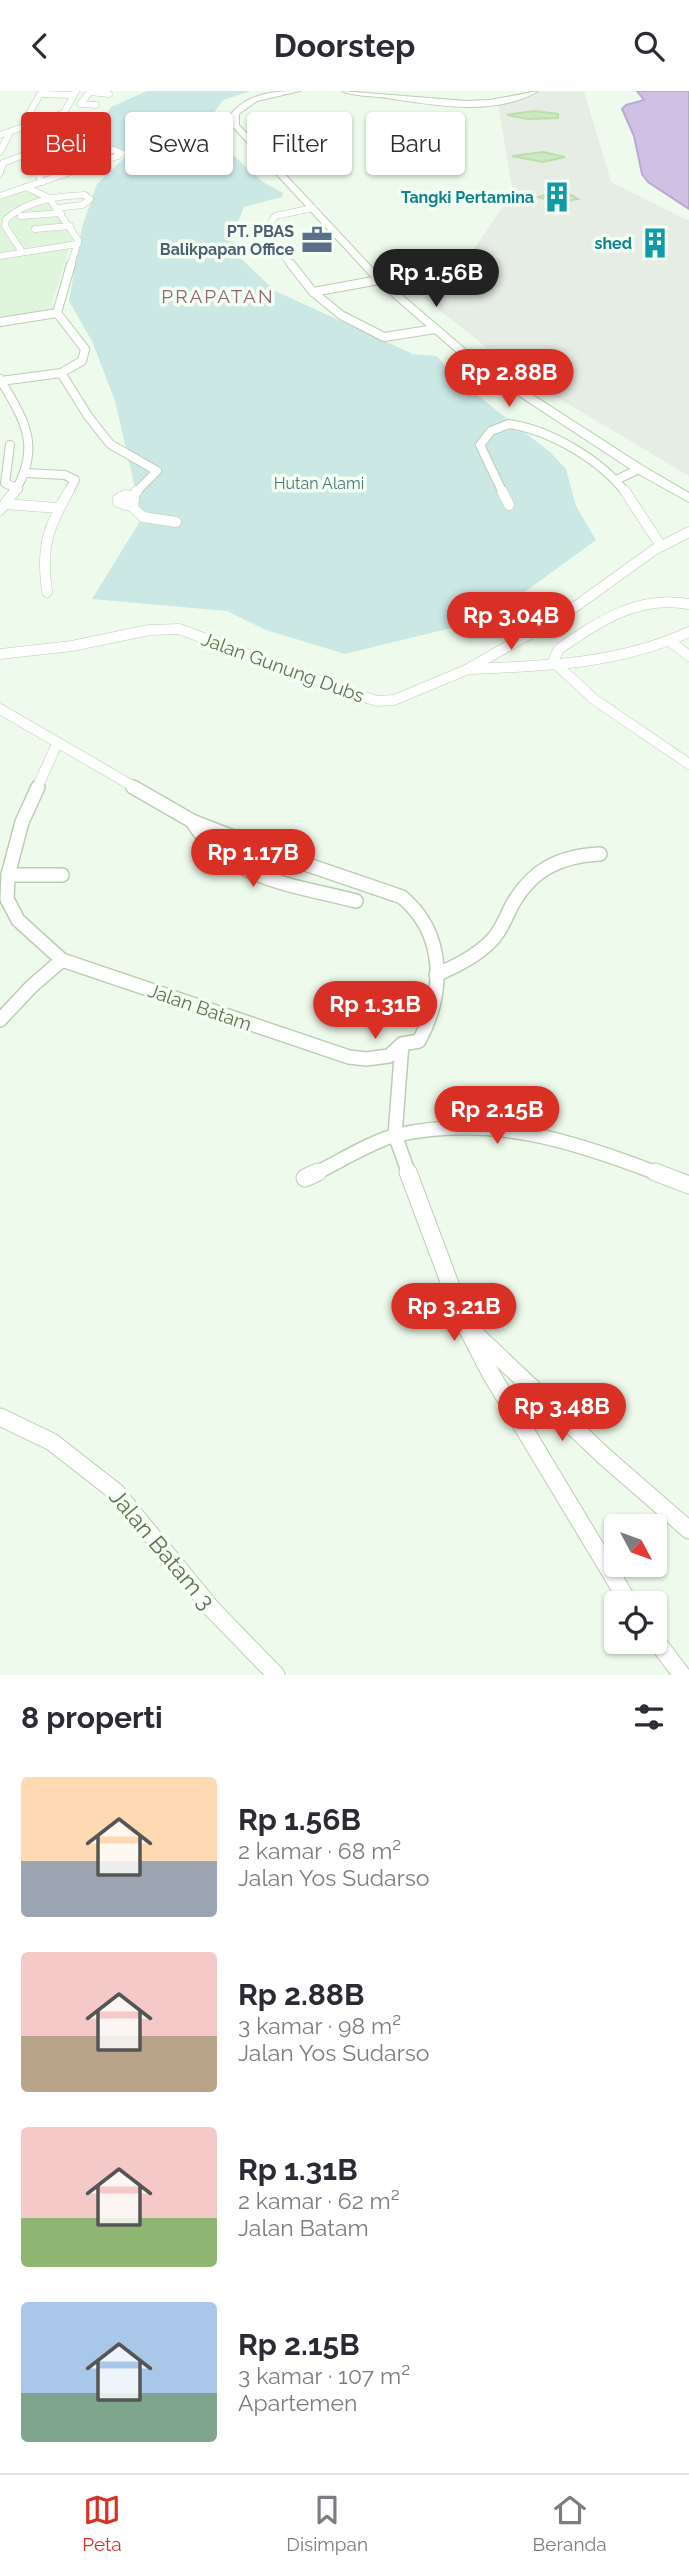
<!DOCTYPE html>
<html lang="id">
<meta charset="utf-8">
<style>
:root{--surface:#fff;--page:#f2f2f3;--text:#2b2b33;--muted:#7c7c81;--line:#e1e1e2;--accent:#d93025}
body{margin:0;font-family:Raleway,sans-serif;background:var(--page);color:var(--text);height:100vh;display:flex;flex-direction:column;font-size:26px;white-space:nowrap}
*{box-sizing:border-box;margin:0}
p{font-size:23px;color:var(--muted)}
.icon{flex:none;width:38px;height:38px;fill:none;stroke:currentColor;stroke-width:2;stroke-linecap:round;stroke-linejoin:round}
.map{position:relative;height:1584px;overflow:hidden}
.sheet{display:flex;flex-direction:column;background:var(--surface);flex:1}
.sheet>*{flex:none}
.banner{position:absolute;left:21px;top:21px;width:648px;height:63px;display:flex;gap:14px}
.needle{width:46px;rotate:131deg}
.tools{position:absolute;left:604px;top:1423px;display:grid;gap:14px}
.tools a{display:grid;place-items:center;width:63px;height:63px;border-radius:7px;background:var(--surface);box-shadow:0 2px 5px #0004;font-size:35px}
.price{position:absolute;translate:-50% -60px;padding:0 16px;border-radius:24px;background:var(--accent);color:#fff;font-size:23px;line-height:46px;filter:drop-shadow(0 2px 4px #0008)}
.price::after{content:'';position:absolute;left:50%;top:42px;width:21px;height:16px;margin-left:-10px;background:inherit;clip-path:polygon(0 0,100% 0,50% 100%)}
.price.active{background:#222;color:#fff}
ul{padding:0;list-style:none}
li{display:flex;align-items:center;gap:21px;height:175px;padding:0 21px}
li span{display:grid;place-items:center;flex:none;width:196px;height:140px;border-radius:7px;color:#555}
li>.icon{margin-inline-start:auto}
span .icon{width:84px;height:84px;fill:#fffc;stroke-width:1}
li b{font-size:30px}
h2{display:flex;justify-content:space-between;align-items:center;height:84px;padding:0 21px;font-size:30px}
.chip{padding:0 24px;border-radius:7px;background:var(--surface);box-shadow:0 2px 5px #0004;font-size:24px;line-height:63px}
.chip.active{background:var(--accent);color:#fff}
header{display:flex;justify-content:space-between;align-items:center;height:91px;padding:0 21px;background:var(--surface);font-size:32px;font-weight:700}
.menu{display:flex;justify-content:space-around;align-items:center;height:98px;border-top:2px solid var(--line);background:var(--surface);font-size:19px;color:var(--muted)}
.menu a{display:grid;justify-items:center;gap:4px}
.menu .active{color:var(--accent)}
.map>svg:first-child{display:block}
.residential{fill:#e1f4de}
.industrial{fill:#e6ede4}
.green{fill:#cbe8e5}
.water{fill:#d0c1e4;stroke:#bca8d5;stroke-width:2}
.building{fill:#cee9c1;stroke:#badfa8;stroke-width:2}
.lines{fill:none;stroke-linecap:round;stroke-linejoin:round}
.street-far4-casing{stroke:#bacdb2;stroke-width:7}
.street-far3-casing{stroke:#bacdb2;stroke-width:10}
.street-far2-casing{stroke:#bacdb2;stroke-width:11}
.street-far1-casing{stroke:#bacdb2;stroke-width:16}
.street-casing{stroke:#bacdb2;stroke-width:19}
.secondary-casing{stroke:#b8cfb0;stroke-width:2}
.street-far4{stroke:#fff;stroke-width:6}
.street-far3{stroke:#fff;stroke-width:8}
.street-far2{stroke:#fff;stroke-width:10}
.street-far1{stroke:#fff;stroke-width:13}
.street{stroke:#fff;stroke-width:17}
.secondary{fill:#fff;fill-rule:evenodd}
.labels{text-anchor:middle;stroke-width:7;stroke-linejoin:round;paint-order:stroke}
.far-culture-label{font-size:16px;font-weight:bold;fill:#0d838f;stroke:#f4fef2;text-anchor:end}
.far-service-label{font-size:16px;font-weight:bold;fill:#4e5e75;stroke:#f4fef2;text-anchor:end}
.far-park-label{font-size:16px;fill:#497978;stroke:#f4fef2}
.far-quarter-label{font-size:19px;letter-spacing:2px;fill:#90686b;stroke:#f4fef2}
.street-label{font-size:19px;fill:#5d7550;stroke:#f4fef2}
.near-street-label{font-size:23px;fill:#5d7550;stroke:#f4fef2}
</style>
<header><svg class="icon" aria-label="back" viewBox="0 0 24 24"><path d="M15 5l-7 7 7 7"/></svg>Doorstep<svg class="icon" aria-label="search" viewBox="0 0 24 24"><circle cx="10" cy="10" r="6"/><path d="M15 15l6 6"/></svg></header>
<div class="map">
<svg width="689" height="1584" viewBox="0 0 689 1584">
<rect width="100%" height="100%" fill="#eefbec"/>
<g class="residential">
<path d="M27,100l20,9 27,34 -2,9 -72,13v-59z"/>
<path d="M70,155l-18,57 1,11 -53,9v-65z"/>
</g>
<path class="industrial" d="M535,0h49l27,91 78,39v255l-163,-97 -133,-106 63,2 57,-83 -15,-86z"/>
<path class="green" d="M147,0h104l-28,9 -20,28 60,54 20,11 -1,4 -38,10 -16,39 47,45 138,63 24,2 21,24 92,72 16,17 10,37 20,34 -74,54 -71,34 -106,26 -79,-24 -39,-19 -135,-12 50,-81 -27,-117 -23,-60 -23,-40 13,-74 15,-43 32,-31 -12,-5 -31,-2 25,-39z"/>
<path class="water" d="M637,0h52v118l-41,-27 -6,-8 -8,-38 -12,-27 4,-4 18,-5z"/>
<g class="building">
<path d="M534,20l24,3v4l-30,1 -21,-4z"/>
<path d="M543,61l22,5 -22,5 -31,-6z"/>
<path d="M559,101l10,2 9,5 -19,4 -21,-6z"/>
</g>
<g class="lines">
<g class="street-far4-casing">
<g id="street-far4">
<path d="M96,14l-16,-1 10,-12 19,2"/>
<path d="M42,26l-14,-1 12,-22 33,1"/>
<path d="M0,44l64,-22 12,-22"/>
<path d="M0,61l10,-20"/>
<path d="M0,82l3,-10 34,-13"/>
<path d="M42,91l-4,-9 3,-4 29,-10 4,-8 8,-4"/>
<path d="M26,96l23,11 29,42 -7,26"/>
<path d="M0,105l118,-40 4,-3 -9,-3 -14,2 -1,3 9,4"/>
<path d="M21,125l40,-3"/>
<path d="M35,138l35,-3"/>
<path d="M22,161l-17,-26 1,-7c23,-19 50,-23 79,-24l5,4 -8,6 -25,3"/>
<path d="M0,165l78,-12"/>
<path d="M292,175l-27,-34 10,-16 38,-8"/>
</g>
</g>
<g class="street-far3-casing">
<g id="street-far3">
<path d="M291,173l22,28 66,-12"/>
<path d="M313,201l28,23 43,22 51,-8"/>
<path d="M0,231l57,-9 14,-49"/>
<path d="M61,282l27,43 22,28 47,27 -22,22"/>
<path d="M0,288c25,42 42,68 14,114"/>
<path d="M1,290l60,-8 21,-12 3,-12 -28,-36"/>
<path d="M10,354l-5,38 13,6"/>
<path d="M26,382l39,2 10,5 -7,13"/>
<path d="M616,389l23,-11"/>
<path d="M503,402l-23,-48 11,-14 18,-7c41,6 92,36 117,69"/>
</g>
</g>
<g class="street-far2-casing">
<g id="street-far2">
<path d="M502,400l7,14"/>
<path d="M625,400l36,55"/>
<path d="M126,404l8,3v3l-8,4 -8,-3v-3z"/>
<path d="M132,405l5,-5"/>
<path d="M5,413l53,4"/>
<path d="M129,413l14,13 33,5"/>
<path d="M0,419l15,-19"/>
<path d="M47,501c-6,-43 0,-64 22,-101"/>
<path d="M671,551l18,14"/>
<path d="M0,563l72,-8 77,-16 30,-1 179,66 19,6 17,-1 72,-30 99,-56 89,-64 35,-18"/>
<path d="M557,574l38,35 94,64"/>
<path d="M557,574l-3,-6 5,-10c41,-28 78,-54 130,-45"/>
<path d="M471,578c75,-3 148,-5 218,-37"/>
<path d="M0,618l136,79"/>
<path d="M37,697l20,-44"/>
</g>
</g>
<g class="street-far1-casing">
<g id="street-far1">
<path d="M38,696l-16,35 -14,53 -1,24 11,21 44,40 287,97 17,2 23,-3 13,-12 17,-3c26,-48 27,-107 -17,-144l-120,-41 -90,-35 -59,-34"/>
<path d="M192,730c36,59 103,64 164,80"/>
<path d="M8,784h54"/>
<path d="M436,884c20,-9 41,-19 56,-35 9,-9 13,-21 19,-33 20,-37 48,-51 89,-53"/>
<path d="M0,929l32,-34 30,-26"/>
<path d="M402,953l-7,91 14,39"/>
<path d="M314,1083c23,-11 60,-34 83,-39 92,-21 177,6 262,39"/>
</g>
</g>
<g class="street-casing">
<g id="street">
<path d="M408,1081l57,152 26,50 138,229"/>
<path d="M655,1081l34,13"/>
<path d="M305,1087l13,-6"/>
<path d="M473,1241l132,125 84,73"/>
<path d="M0,1326l52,25 64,50 96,117 64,66"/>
<path d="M654,1547l28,37"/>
</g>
</g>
<g class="secondary-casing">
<g id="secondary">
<path d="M300,0l-43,10 -18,13v11l143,153 95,81 166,107 46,27v9l-54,-30 -166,-109 -93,-81 -145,-157v-11c17,-21 43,-23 69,-23z"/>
<path d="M342,0l124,10 24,-1 48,-9c-44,27 -110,13 -158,6 -12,-1 -27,-1 -38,-6z"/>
</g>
</g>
<use href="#street-far4" class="street-far4"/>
<use href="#street-far3" class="street-far3"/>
<use href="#street-far2" class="street-far2"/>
<use href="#street-far1" class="street-far1"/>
<use href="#street" class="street"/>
<use href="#secondary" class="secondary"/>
</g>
<defs>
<g id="building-bare" transform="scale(2.415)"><path d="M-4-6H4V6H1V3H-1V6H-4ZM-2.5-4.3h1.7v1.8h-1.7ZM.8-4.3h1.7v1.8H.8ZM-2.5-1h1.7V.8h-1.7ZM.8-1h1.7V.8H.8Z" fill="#0f9aa8" stroke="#f4fef2" stroke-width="2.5" paint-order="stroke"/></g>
<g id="office-bare" transform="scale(2.415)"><path d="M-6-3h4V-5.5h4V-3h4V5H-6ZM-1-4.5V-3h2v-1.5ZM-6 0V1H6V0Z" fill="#5c6f8a" stroke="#f4fef2" stroke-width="2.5" paint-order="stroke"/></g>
</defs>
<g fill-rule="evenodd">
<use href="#building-bare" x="557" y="106"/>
<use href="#office-bare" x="317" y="149"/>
<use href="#building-bare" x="655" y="152"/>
</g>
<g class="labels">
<g class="far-culture-label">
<text x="534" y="112">Tangki Pertamina</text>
<text x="632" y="158">shed</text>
</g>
<g class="far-service-label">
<text x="294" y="146">PT. PBAS<tspan x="294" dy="18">Balikpapan Office</tspan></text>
</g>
<g class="far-park-label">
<text x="319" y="398">Hutan Alami</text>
</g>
<g class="far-quarter-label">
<text x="218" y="212">PRAPATAN</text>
</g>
<g class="street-label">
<text transform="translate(283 576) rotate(20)" y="7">Jalan Gunung Dubs</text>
<text transform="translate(200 916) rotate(19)" y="7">Jalan Batam</text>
</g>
<g class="near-street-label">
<text transform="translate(162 1458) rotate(50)" y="8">Jalan Batam 3</text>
</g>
</g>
</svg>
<div class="tools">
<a><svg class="needle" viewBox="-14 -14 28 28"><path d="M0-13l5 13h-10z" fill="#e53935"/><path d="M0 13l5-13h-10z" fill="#7c7c81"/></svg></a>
<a><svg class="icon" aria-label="locate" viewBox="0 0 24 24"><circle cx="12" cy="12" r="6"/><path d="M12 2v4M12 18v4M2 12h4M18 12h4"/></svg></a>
</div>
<b class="price active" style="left:436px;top:218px">Rp 1.56B</b>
<b class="price" style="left:509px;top:318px">Rp 2.88B</b>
<b class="price" style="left:511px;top:561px">Rp 3.04B</b>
<b class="price" style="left:253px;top:798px">Rp 1.17B</b>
<b class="price" style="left:375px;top:950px">Rp 1.31B</b>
<b class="price" style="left:497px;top:1055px">Rp 2.15B</b>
<b class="price" style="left:454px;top:1252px">Rp 3.21B</b>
<b class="price" style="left:562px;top:1352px">Rp 3.48B</b>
<div class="banner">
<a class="chip active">Beli</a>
<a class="chip">Sewa</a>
<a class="chip">Filter</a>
<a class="chip">Baru</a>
</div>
</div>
<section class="sheet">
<h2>8 properti<svg class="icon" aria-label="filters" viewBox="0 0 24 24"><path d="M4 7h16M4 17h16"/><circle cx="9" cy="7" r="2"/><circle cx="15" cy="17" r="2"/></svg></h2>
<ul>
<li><span style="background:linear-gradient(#ffd9b3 60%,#9aa5b1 0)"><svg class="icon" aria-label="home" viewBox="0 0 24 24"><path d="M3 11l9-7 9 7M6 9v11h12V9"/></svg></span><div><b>Rp 1.56B</b><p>2 kamar · 68 m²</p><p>Jalan Yos Sudarso</p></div></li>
<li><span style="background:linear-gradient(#f6c9c9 60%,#b9a48a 0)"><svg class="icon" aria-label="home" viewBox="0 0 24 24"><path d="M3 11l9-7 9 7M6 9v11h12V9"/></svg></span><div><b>Rp 2.88B</b><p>3 kamar · 98 m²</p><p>Jalan Yos Sudarso</p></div></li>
<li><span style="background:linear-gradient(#f6c9c9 65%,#8fb573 0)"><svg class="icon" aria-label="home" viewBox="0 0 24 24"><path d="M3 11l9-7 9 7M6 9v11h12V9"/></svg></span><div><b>Rp 1.31B</b><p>2 kamar · 62 m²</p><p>Jalan Batam</p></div></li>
<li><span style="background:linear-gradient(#a9c7e8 65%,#7fa58c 0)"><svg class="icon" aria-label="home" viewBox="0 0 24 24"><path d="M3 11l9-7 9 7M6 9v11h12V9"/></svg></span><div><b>Rp 2.15B</b><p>3 kamar · 107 m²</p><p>Apartemen</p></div></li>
</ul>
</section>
<nav class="menu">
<a class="active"><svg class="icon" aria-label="map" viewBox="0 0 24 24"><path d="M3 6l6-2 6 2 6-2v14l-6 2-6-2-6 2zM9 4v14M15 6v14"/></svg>Peta</a>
<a><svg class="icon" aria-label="saved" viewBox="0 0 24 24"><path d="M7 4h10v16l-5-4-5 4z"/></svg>Disimpan</a>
<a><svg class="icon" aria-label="home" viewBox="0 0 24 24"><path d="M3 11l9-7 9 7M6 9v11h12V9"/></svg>Beranda</a>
</nav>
